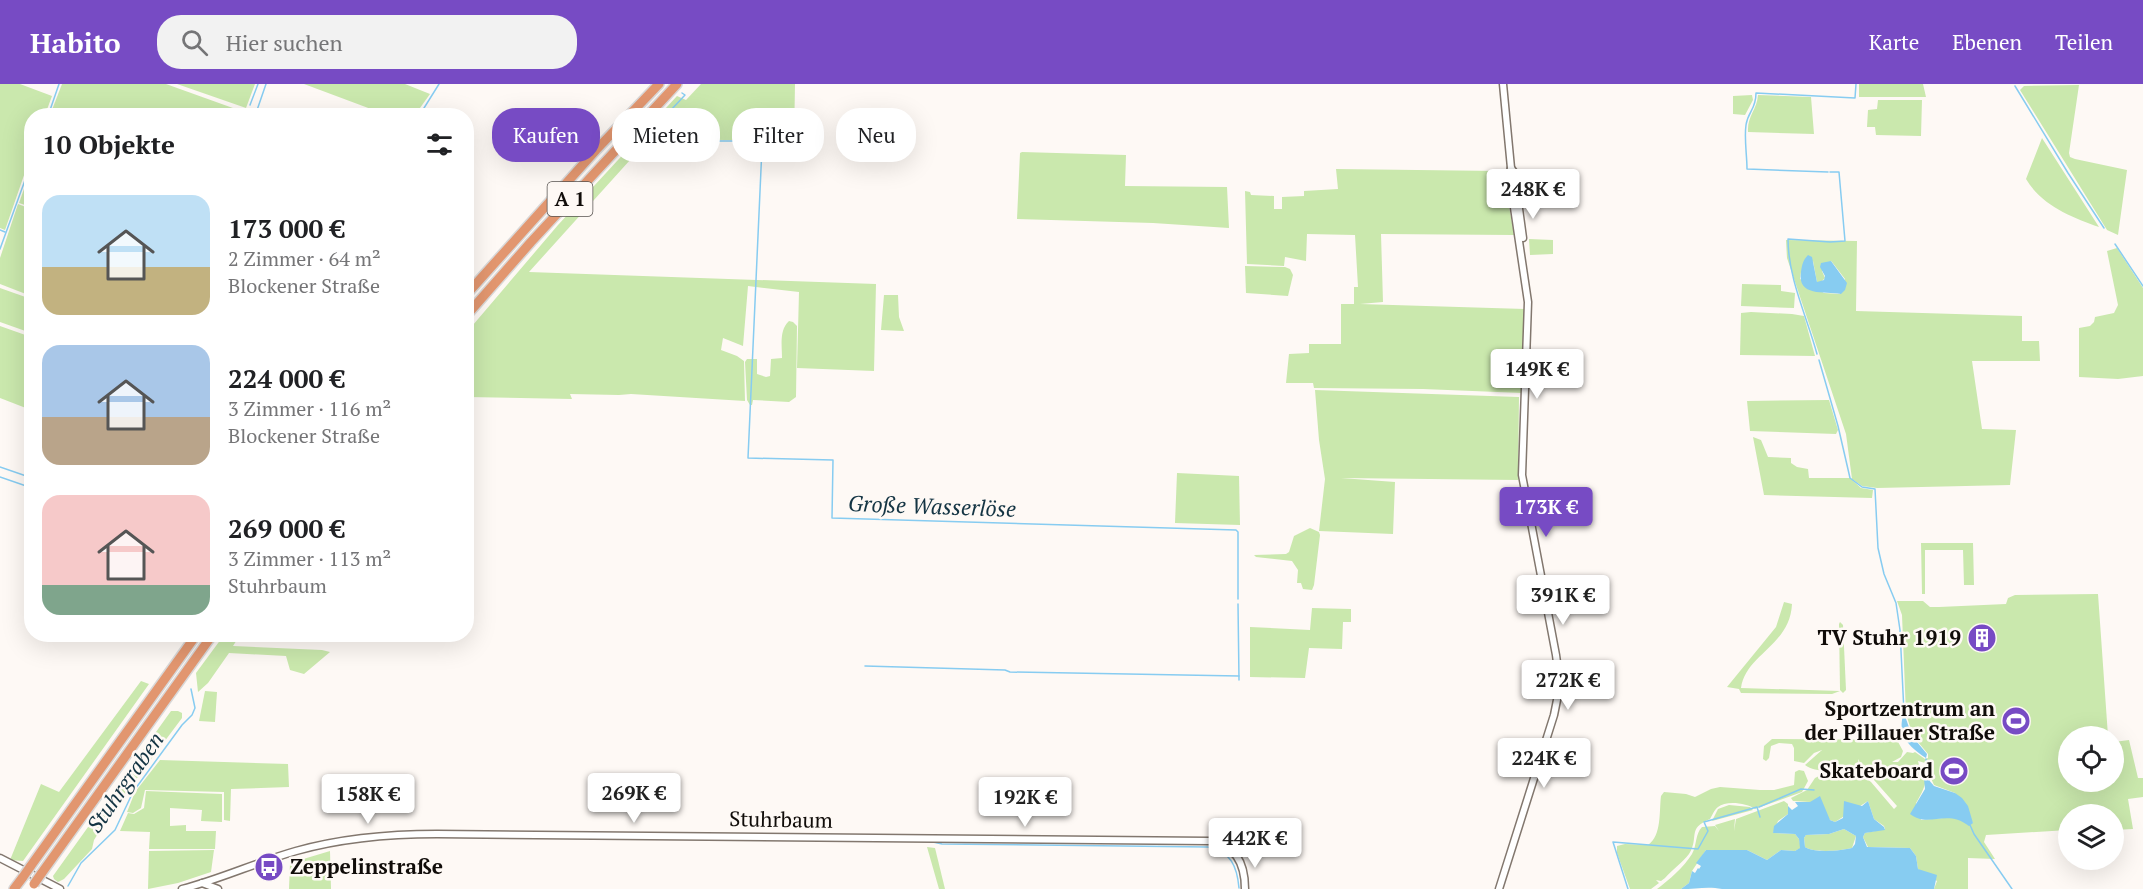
<!DOCTYPE html>
<html lang="de">
<meta charset="utf-8">
<style>
:root{--surface:#fff;--page:#f2f2f2;--text:#202124;--muted:#757577;--accent:#774bc4}
body{margin:0;font-family:"PT Serif",serif;background:var(--page);color:var(--text);height:100vh;display:flex;flex-direction:column;font-size:22px;white-space:nowrap}
*{box-sizing:border-box;margin:0}
p{font-size:20px;color:var(--muted)}
.icon{flex:none;width:33px;height:33px;fill:none;stroke:currentColor;stroke-width:2;stroke-linecap:round;stroke-linejoin:round}
.map{position:relative;flex:1;overflow:hidden}
.panel{position:absolute;left:24px;top:24px;width:450px;height:534px;display:flex;flex-direction:column;background:var(--surface);border-radius:24px;box-shadow:0 6px 24px #0002}
.panel>*{flex:none}
.guide{position:absolute;left:492px;top:24px;width:570px;height:54px;display:flex;gap:12px}
.fabs{position:absolute;left:2058px;top:642px;display:grid;gap:12px}
.fabs a{display:grid;place-items:center;width:66px;height:66px;border-radius:50%;background:var(--surface);box-shadow:0 6px 24px #0002;font-size:30px}
.price{position:absolute;translate:-50% -51px;padding:0 14px;border-radius:6px;background:#fff;color:#222;font-size:20px;line-height:39px;filter:drop-shadow(0 2px 3px #0008)}
.price::after{content:'';position:absolute;left:50%;top:36px;width:18px;height:14px;margin-left:-9px;background:inherit;clip-path:polygon(0 0,100% 0,50% 100%)}
.price.active{background:var(--accent);color:#fff}
ul{padding:0;list-style:none}
li{display:flex;align-items:center;gap:18px;height:150px;padding:0 18px}
li span{display:grid;place-items:center;flex:none;width:168px;height:120px;border-radius:18px;color:#555}
li>.icon{margin-inline-start:auto}
span .icon{width:72px;height:72px;fill:#fffc;stroke-width:1}
li b{font-size:26px}
h2{display:flex;justify-content:space-between;align-items:center;height:72px;padding:0 18px;font-size:26px}
.pill{padding:0 21px;border-radius:24px;background:var(--surface);box-shadow:0 6px 24px #0002;font-size:21px;line-height:54px}
.pill.active{background:var(--accent);color:#fff}
header{display:flex;align-items:center;gap:36px;box-sizing:border-box;height:84px;padding:0 30px;background:var(--accent);color:#fff}
header strong{font-size:28px}
nav{display:flex;gap:33px;margin-inline-start:auto;font-size:21px}
.search{width:420px;height:54px;background:var(--page);display:flex;align-items:center;gap:15px;box-sizing:border-box;padding:0 21px;border-radius:24px;color:var(--muted);font-size:22px}
.map>svg:first-child{display:block}
.green{fill:#cae8ad;fill-rule:evenodd}
.water{fill:#87ccf1;fill-rule:evenodd}
.lines{fill:none;stroke-linecap:round;stroke-linejoin:round}
.stream{stroke:#87ccf1;stroke-width:1.5}
.tertiary-casing{stroke:#82776e;stroke-width:9}
.motorway-casing{stroke:#d9d8d8;stroke-width:12}
.tertiary{stroke:#fff;stroke-width:6}
.motorway{stroke:#e2966f;stroke-width:9}
.motorway-bridge-casing{stroke:#d9d8d8;stroke-width:12;stroke-linecap:butt}
.motorway-bridge{stroke:#e2966f;stroke-width:9}
.labels{text-anchor:middle;stroke-width:5;stroke-linejoin:round;paint-order:stroke}
.shield{fill:#fef9f5;stroke:#575350;stroke-width:1.5}
.shield-label{font-size:20px;font-weight:bold;fill:#100c09}
.poi-label{font-size:21px;font-weight:bold;fill:#100c09;stroke:#fef9f5;text-anchor:end}
.street-label{font-size:21px;fill:#100c09;stroke:#fef9f5}
.water-label{font-size:22px;font-style:italic;fill:#143443;stroke:#fef9f5}
</style>
<header>
<strong>Habito</strong>
<div class="search"><svg class="icon" aria-label="search" viewBox="0 0 24 24"><circle cx="10" cy="10" r="6"/><path d="M15 15l6 6"/></svg>Hier suchen</div>
<nav><a>Karte</a><a>Ebenen</a><a>Teilen</a></nav>
</header>
<div class="map">
<svg width="2143" height="805" viewBox="0 0 2143 805">
<rect width="100%" height="100%" fill="#fef9f5"/>
<g class="green">
<path d="M0,0h20l32,12 -7,19 -13,1 -1,39 -26,75 -5,-2z"/>
<path d="M62,0h104l78,28 -1,4 -193,-1z"/>
<path d="M177,0h78l-9,24z"/>
<path d="M304,0h101l25,10 -15,21h-28z"/>
<path d="M701,0h94l-1,57 -145,-2 -120,133 347,12 -2,87 -77,-3 2,-76 -51,-6 -5,60 -20,-8 -2,12 16,6 7,5 1,40 -114,-7 -12,1 -49,-1 2,5 -105,-2v-65l91,-107 119,-129 9,4z"/>
<path d="M1859,0h64l3,13h-67z"/>
<path d="M2079,1l-10,68 1,4 5,2 52,11 -9,65 -11,-5 -87,-140 4,-4z"/>
<path d="M1752,11l1,5 -8,15 -12,-1v-18z"/>
<path d="M1758,11l53,2 3,37 -66,-2c-1,-16 9,-22 10,-37z"/>
<path d="M1878,16h44l-1,36 -45,-1 -1,-8h-8l1,-17 9,-1z"/>
<path d="M2042,54l57,89c-27,-10 -57,-21 -73,-48z"/>
<path d="M1022,68l104,3 -1,31 102,1 2,41 -76,-5 -136,-4 3,-66z"/>
<path d="M1336,85l162,2 6,6 10,58 -133,-1 2,68 -23,2 165,5 -3,84 -99,-4 -109,-1 -1,-5h-27l3,-29 20,-1v-9h32v-40h13v-17h4l-3,-52 -48,-1 -1,27 -21,-4 -1,9 -37,-2 -2,-73 5,1 1,3 23,1v13h8v-12l22,-1v-5l34,-2z"/>
<path d="M30,88h2l-1,35 -12,-4z"/>
<path d="M18,120l13,5v87l-31,-12v-26z"/>
<path d="M1529,155l24,1v14l-23,1z"/>
<path d="M1786,156l71,1 -1,70 166,5v25h17l1,20h-68l10,68 34,1 -6,55 -133,3 -15,-2 -10,-7 -6,-45 -59,-176zM1813,177l4,21 3,1 5,-5 -3,-7 9,-10 1,1 13,17 -5,15 -16,-1 -24,-14 1,-7z"/>
<path d="M2117,164l26,40v88l-25,3 -39,-2v-49l11,-2 4,-4 1,-5 19,-4 4,-8 -11,-54z"/>
<path d="M1245,182l40,1 5,2 3,6 -5,21 -42,-3z"/>
<path d="M1742,200l39,1v6l14,2 -1,15 -53,-2z"/>
<path d="M0,204l31,11v34l-31,-11z"/>
<path d="M884,211h14l1,22 5,14 -23,-1z"/>
<path d="M1751,228l41,2 12,2 11,40 -75,-1 1,-42z"/>
<path d="M789,237l4,1 4,4 -1,71 -7,5 -36,-2 -1,5h-2l-3,-5 -2,-38 2,-3h10v15l9,3 4,-1 1,-17 11,-1c0,-12 -3,-28 7,-37z"/>
<path d="M0,242l31,11v73l-31,-12z"/>
<path d="M1315,306l204,7 -1,83 -177,-2 54,4 -2,52 -74,-3 6,-52 -6,-39z"/>
<path d="M1829,316l9,30 -2,4 -86,-3 -3,-30z"/>
<path d="M1753,353l8,3 7,17 23,1v5l6,4 11,2 1,9h41l11,10 12,2 -1,8 -108,-3z"/>
<path d="M1177,389l62,3 1,49 -65,-2z"/>
<path d="M1310,444l9,4 1,3 -6,50 -2,5 -9,-1 -2,-6h-4l1,-13 -6,-9 -36,-4 -2,-2 32,-1 3,-2 5,-16z"/>
<path d="M1921,459h52l1,42h-10l-1,-35h-38v44h-3z"/>
<path d="M2098,510l10,142h-40v46h46v-40l15,-2 9,38h5v19l-15,2 5,30 -19,1v-16h-46v16l-82,5 -2,7 11,17 -27,-1v31h-34l3,-8 -19,-12 -2,-13 -6,-8 -42,-1 -5,-10 2,-4 20,-4 -1,-3 -10,-7 -6,-18 -33,21 -5,-2 -20,-18 -17,-1 -2,-3 16,-8 8,-12 6,-3 37,-3 13,10 23,27 3,-3 -23,-26 2,-8 47,-3 3,1c2,12 -4,23 -10,33l5,17 34,-3 18,6 -18,-30 -21,-8 -4,-9 -1,-12 -11,-3 1,4 -34,2 -3,-2 -6,3h-13l-5,-9 1,9c-16,1 -41,7 -54,-3l17,-15 -8,3 -10,10 -10,-2v-13l-2,-4 -13,-1 -8,3 -2,12 -3,3 -3,-2 1,-13 8,-7 125,1 6,11 -2,6 -9,5h6l9,-10 6,1 2,-1 10,7 3,-1v-4l-15,-18 -7,-22 -4,-99 -5,-14h26l7,6h9l67,-3 2,-6 7,-3z"/>
<path d="M1784,518l8,2c-2,42 -46,50 -51,84l99,3 -8,3 -91,-1 -2,-4 -12,-2 49,-60z"/>
<path d="M1312,524l39,1v13h-8l-1,27 -33,-1 -4,30 -55,-1v-50l60,3z"/>
<path d="M1840,538l3,3 3,65 -3,3 -3,-3 -1,-66z"/>
<path d="M224,551h16l-7,11 89,4 8,2 -26,22 -14,-4 -4,-14 -57,-3 -21,30 -10,9 -2,-19z"/>
<path d="M141,597l8,3 -126,177 -13,-1 31,-76 18,8z"/>
<path d="M205,607l12,1 -2,30 -16,-1z"/>
<path d="M171,627h7l4,2v5l-71,95 -17,27 -2,9 -28,30 -6,3 -4,-3 -1,-3z"/>
<path d="M160,676l128,4 1,23 -58,2 -1,32 -6,-1v-28l-79,-2 -4,18 -8,5 -6,-1 8,-20z"/>
<path d="M1799,686l5,1 4,10 -6,11 -47,17c-8,-6 -29,-9 -37,-2 -4,3 -6,9 -8,12 -24,10 -10,18 -21,35 -6,8 -17,16 -24,24l-4,3 -5,-1 3,3 -8,6h-21l-13,-36v-7l8,-2 23,1c14,-10 11,-33 13,-49l3,-4 22,2 9,3 16,-8 9,-2 40,3h14l20,-5 1,-13z"/>
<path d="M146,707l76,3v28l-21,-1 1,-11 -32,-2v18l16,-1v6h30l-1,18h-66l1,-17 -30,-1 8,-18 6,1 10,-6z"/>
<path d="M1784,717l4,3v10l-10,7 -5,12 22,1 4,5 2,9 -6,3 -14,-1 -14,10 -20,-10h-41l-14,21 -3,12 -8,6h-24c12,-9 27,-22 35,-35 5,-9 3,-20 10,-27l13,-1 4,5 -4,-6 20,-6 -1,12 2,-12z"/>
<path d="M1729,721l21,2 3,3 -41,11 6,-12z"/>
<path d="M1844,745l12,7 -4,12c-11,3 -39,5 -47,-1l-1,-9 2,-3 23,-1z"/>
<path d="M927,763l8,1 10,41h-6z"/>
<path d="M214,766l-3,22 -33,11 -30,6 1,-38z"/>
<path d="M330,767l1,38h-42l1,-26z"/>
</g>
<g class="water">
<path d="M1808,171l4,2 5,25 7,-2 1,-4 -5,-9 1,-4 10,-2 16,22 -2,7 -4,4c-17,-3 -44,3 -40,-22 1,-7 2,-12 7,-17z"/>
<path d="M1904,629l8,23 15,18 -1,4c-17,-11 -30,-24 -22,-45z"/>
<path d="M1924,695h4l6,7 21,7 7,5 6,8 5,17 -4,3c-23,-18 -40,3 -59,-12l15,-25z"/>
<path d="M1820,712l10,24 5,2 8,-4 1,-17 18,5 6,-5 6,18 10,8 1,3 -20,3 -2,4 4,10 43,1 6,8 2,13 19,6 -3,14h-212c-14,-3 -26,0 -41,0l8,-6 3,-12 3,2 3,-5 1,1 2,-3 -5,-3 10,-13h41l20,10 14,-10 14,1 5,-3 -1,-9 -4,-5 -22,-1 1,-7 14,-12v-8l4,4 6,-4 -3,-4h15zM1844,745l12,7 -1,8 -3,4c-11,3 -39,5 -47,-1l-1,-9 2,-3 23,-1z"/>
</g>
<g class="lines">
<g class="stream">
<path d="M2015,2l53,87 36,55"/>
<path d="M682,9l3,2 -43,46h120"/>
<path d="M250,21l8,-21"/>
<path d="M247,31l1,-4"/>
<path d="M48,32l11,-32"/>
<path d="M255,32l11,-32"/>
<path d="M419,32l20,-32"/>
<path d="M762,63l-14,311 85,2 -1,58 404,12 2,2v67"/>
<path d="M1828,88l-81,-3c0,-14 -3,-30 -1,-44 2,-14 10,-15 10,-32l99,5 1,-14"/>
<path d="M0,146l5,2"/>
<path d="M2115,160l28,42"/>
<path d="M0,165l32,-88"/>
<path d="M1817,270c-10,-37 -29,-76 -29,-115l42,3 15,-1 -6,-69h-9"/>
<path d="M1819,276l19,66 12,52 12,9 13,2 3,59 6,26 12,29 4,27 4,83"/>
<path d="M0,383l32,11"/>
<path d="M0,393l32,11"/>
<path d="M1238,520l1,76"/>
<path d="M865,582l140,4 5,2 229,4"/>
<path d="M1926,675l3,22"/>
<path d="M1759,723l42,-18 13,1"/>
<path d="M1970,741l4,9 38,55"/>
<path d="M933,758l9,2 266,3c23,5 29,19 31,41"/>
<path d="M68,802l13,-23 34,-33 18,-38 49,-67 10,-10 3,-7 -4,-19"/>
<path d="M1628,805l-15,-47 85,7 10,-18 -4,-9 53,-15 3,10"/>
</g>
<g class="tertiary-casing">
<g id="tertiary">
<path d="M1503,0l8,84 3,4 9,66"/>
<path d="M0,774l60,31"/>
<path d="M202,799l16,6"/>
<path d="M182,805c39,-10 75,-27 114,-38 46,-13 93,-17 141,-17l773,7c26,4 35,23 35,48"/>
<path d="M1499,805l55,-174 6,-30 -4,-30 -34,-180 6,-173 -16,-108 -2,-21 1,-5"/>
</g>
</g>
<g class="motorway-casing">
<g id="motorway">
<path d="M466,211l130,-145 63,-66"/>
<path d="M466,232l65,-74 146,-158"/>
<path d="M30,783l167,-233"/>
<path d="M41,790l172,-240"/>
<path d="M14,805l9,-12"/>
</g>
</g>
<use href="#tertiary" class="tertiary"/>
<use href="#motorway" class="motorway"/>
<g class="motorway-bridge-casing">
<g id="motorway-bridge">
<path d="M23,793l7,-10"/>
<path d="M34,800l7,-10"/>
</g>
</g>
<use href="#motorway-bridge" class="motorway-bridge"/>
</g>
<defs>
<g id="building-disc" transform="scale(1.5)"><circle r="9.5" fill="#774bc4" stroke="#fef9f5"/><path d="M-4-6H4V6H1V3H-1V6H-4ZM-2.5-4.3h1.7v1.8h-1.7ZM.8-4.3h1.7v1.8H.8ZM-2.5-1h1.7V.8h-1.7ZM.8-1h1.7V.8H.8Z" fill="#fff"/></g>
<g id="stadium-disc" transform="scale(1.5)"><circle r="9.5" fill="#774bc4" stroke="#fef9f5"/><path d="M0-5a6.5 5 0 1 0 0 10a6.5 5 0 1 0 0-10ZM-3.5-1.8h7v3.6h-7Z" fill="#fff"/></g>
<g id="bus-disc" transform="scale(1.5)"><circle r="9.5" fill="#774bc4" stroke="#fef9f5"/><path d="M-5-6H5V4H4V6H2V4H-2V6H-4V4H-5ZM-3.5-4V0h7V-4ZM-3.5 1.2v1.5H-2V1.2ZM2 1.2v1.5H3.5V1.2Z" fill="#fff"/></g>
</defs>
<g fill-rule="evenodd">
<use href="#building-disc" x="1982" y="554"/>
<use href="#stadium-disc" x="2016" y="637"/>
<use href="#stadium-disc" x="1954" y="687"/>
<use href="#bus-disc" x="269" y="783"/>
</g>
<g class="labels">
<rect class="shield" x="547.5" y="98" width="45" height="34" rx="4.5"/>
<g class="shield-label">
<text x="570" y="122">A 1</text>
</g>
<g class="poi-label">
<text x="1961" y="561">TV Stuhr 1919</text>
<text x="1995" y="632">Sportzentrum an<tspan x="1995" dy="24">der Pillauer Straße</tspan></text>
<text x="1933" y="694">Skateboard</text>
<text x="290" y="790" text-anchor="start">Zeppelinstraße</text>
</g>
<g class="street-label">
<text transform="translate(781 736) rotate(1)" y="7">Stuhrbaum</text>
</g>
<g class="water-label">
<text transform="translate(932 422) rotate(2)" y="8">Große Wasserlöse</text>
<text transform="translate(125 698) rotate(-55)" y="8">Stuhrgraben</text>
</g>
</g>
</svg>
<div class="fabs">
<a><svg class="icon" aria-label="locate" viewBox="0 0 24 24"><circle cx="12" cy="12" r="6"/><path d="M12 2v4M12 18v4M2 12h4M18 12h4"/></svg></a>
<a><svg class="icon" aria-label="layers" viewBox="0 0 24 24"><path d="M12 4l9 5-9 5-9-5zM3 14l9 5 9-5"/></svg></a>
</div>
<b class="price" style="left:1533px;top:136px">248K €</b>
<b class="price" style="left:1537px;top:316px">149K €</b>
<b class="price active" style="left:1546px;top:454px">173K €</b>
<b class="price" style="left:1563px;top:542px">391K €</b>
<b class="price" style="left:1568px;top:627px">272K €</b>
<b class="price" style="left:1544px;top:705px">224K €</b>
<b class="price" style="left:634px;top:740px">269K €</b>
<b class="price" style="left:368px;top:741px">158K €</b>
<b class="price" style="left:1025px;top:744px">192K €</b>
<b class="price" style="left:1255px;top:785px">442K €</b>
<div class="guide">
<a class="pill active">Kaufen</a>
<a class="pill">Mieten</a>
<a class="pill">Filter</a>
<a class="pill">Neu</a>
</div>
<section class="panel">
<h2>10 Objekte<svg class="icon" aria-label="filters" viewBox="0 0 24 24"><path d="M4 7h16M4 17h16"/><circle cx="9" cy="7" r="2"/><circle cx="15" cy="17" r="2"/></svg></h2>
<ul>
<li><span style="background:linear-gradient(#bfe0f5 60%,#c2b280 0)"><svg class="icon" aria-label="home" viewBox="0 0 24 24"><path d="M3 11l9-7 9 7M6 9v11h12V9"/></svg></span><div><b>173 000 €</b><p>2 Zimmer · 64 m²</p><p>Blockener Straße</p></div></li>
<li><span style="background:linear-gradient(#a9c7e8 60%,#b9a48a 0)"><svg class="icon" aria-label="home" viewBox="0 0 24 24"><path d="M3 11l9-7 9 7M6 9v11h12V9"/></svg></span><div><b>224 000 €</b><p>3 Zimmer · 116 m²</p><p>Blockener Straße</p></div></li>
<li><span style="background:linear-gradient(#f6c9c9 75%,#7fa58c 0)"><svg class="icon" aria-label="home" viewBox="0 0 24 24"><path d="M3 11l9-7 9 7M6 9v11h12V9"/></svg></span><div><b>269 000 €</b><p>3 Zimmer · 113 m²</p><p>Stuhrbaum</p></div></li>
</ul>
</section>
</div>
